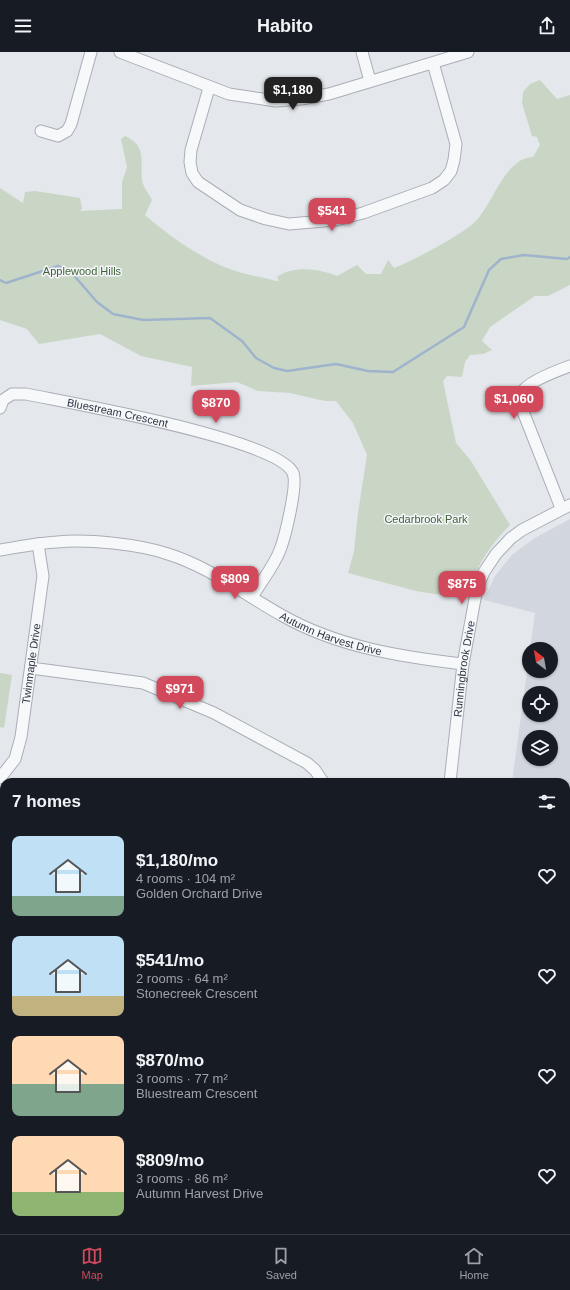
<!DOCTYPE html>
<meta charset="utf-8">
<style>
:root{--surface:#171b24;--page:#20242c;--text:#f1f3f6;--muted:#9ea1a6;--line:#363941;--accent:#d1495b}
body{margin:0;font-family:Helvetica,sans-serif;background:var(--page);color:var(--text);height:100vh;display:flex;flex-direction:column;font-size:15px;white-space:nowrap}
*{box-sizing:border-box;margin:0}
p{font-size:13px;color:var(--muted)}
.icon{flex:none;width:22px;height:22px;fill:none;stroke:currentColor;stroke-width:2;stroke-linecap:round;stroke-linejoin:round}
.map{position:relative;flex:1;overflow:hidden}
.sheet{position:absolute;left:0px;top:726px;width:570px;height:456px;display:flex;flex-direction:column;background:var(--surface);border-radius:12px 12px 0 0;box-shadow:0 1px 3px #0004}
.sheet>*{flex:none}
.needle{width:26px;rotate:329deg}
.buttons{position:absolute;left:522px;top:590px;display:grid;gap:8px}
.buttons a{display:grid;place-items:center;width:36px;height:36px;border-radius:50%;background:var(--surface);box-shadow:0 1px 3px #0004;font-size:20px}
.price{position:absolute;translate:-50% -34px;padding:0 9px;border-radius:8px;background:var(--accent);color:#fff;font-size:13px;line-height:26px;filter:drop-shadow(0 1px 2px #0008)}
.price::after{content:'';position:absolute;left:50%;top:24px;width:12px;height:9px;margin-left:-6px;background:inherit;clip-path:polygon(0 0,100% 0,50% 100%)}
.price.selected{background:#222;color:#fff}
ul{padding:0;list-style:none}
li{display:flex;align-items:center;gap:12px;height:100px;padding:0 12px}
li span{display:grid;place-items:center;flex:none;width:112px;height:80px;border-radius:8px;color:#555}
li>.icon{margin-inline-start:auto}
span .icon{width:48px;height:48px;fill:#fffc;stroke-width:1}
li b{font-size:17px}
h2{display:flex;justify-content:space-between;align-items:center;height:48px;padding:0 12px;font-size:17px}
header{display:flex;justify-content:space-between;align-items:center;height:52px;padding:0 12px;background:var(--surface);font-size:18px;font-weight:700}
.menu{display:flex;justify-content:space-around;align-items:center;height:56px;border-top:1px solid var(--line);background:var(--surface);font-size:11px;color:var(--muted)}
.menu a{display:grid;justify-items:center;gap:2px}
.menu .selected{color:var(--accent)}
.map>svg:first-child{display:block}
.built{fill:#d2d6de;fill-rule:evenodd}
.green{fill:#c9d6c5}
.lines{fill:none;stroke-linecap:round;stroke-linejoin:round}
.stream{stroke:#9fb4cc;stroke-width:2.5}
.minor-casing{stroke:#a9aeb7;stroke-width:13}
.minor{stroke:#f7f8fa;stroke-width:11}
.labels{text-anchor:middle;stroke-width:3;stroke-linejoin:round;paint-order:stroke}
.park-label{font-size:11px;fill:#3f6138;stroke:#f4f6f9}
.street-label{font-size:11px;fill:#2b3445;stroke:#f4f6f9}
</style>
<header><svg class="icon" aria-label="menu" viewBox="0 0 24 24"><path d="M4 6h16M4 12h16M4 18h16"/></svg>Habito<svg class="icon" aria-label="share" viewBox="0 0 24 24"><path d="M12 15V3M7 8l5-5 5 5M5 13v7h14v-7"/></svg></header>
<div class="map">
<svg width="570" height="1182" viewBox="0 0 570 1182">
<rect width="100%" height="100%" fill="#e4e7ec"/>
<path class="built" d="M570,467v306l-4,-1v-42h-54l17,-125v14h22v-22h-21l5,-36 -51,-13 11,-24 17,-21 21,-16zM529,641h22v22h-22zM529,685h22v22h-22z"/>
<g class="green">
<path d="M540,28l17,19 13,-4v190l-22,11h-13l-45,31 -8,14 10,9 -9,4 -13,1 -5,7 -3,15 -15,-1 -4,5 13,62 15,18 39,64c-22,22 -35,44 -44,74l-50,-8 -68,-18 6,-22 4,-38 9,-58 -14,-32 -17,-22h-11l-35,-8 -32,-2 -21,-9 -46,4 1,-19 -51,-11 -41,-22 -61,10 -12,-15 -27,-9v-132l23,15 2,-11 10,-1 45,7 2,10 -2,3 42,-2v-27l5,-15 -6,-28 4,-3c22,10 15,24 17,44 1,7 7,14 10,20l-7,15c23,20 50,39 77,51 17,8 37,10 54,15h3l-2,-4c16,-12 43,-8 60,-1l20,-11 9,9h15l7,-14 6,8c21,-8 63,-31 80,-45 19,-18 30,-65 59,-66l7,-12 -3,-8 -5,-1 -10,-33 1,-11 7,-8z"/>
<path d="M0,621l12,2 -8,53 -4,-1z"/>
</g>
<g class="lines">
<path class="stream" d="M0,228l6,3 52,-17 13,6 26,30 16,12 30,6 67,-2 32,23 14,17 18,10 13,3 49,-7 32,7 25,1 71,-45 25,-57 12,-11 23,-4 43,4 3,-2"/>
<g class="minor-casing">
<g id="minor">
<path d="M120,0l109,42 47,7 25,-2 28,-5 139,-42"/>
<path d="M362,0l8,29"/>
<path d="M209,36l-18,62 -1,12 2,11 6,9 42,28 26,9 23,5 47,-4 27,-7 69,-25 12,-8 7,-9 3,-11 2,-16 -23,-81"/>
<path d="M41,79l17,5 9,-5 4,-7 20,-72"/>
<path id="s1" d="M0,356l3,-8 9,-6h14c43,9 252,45 267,79 5,12 -8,64 -13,77 -6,16 -19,32 -28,47"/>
<path d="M561,456l-39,-99c-2,-6 -3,-12 1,-18 6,-10 36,-21 47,-25"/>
<path id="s2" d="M0,498c19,-3 38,-7 57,-8 31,-3 82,2 111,12 42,13 77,41 115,62 55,31 119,41 180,48"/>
<path d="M31,616l112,15 71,30 93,50 8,7 8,12"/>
<path id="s3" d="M0,726l15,-19 6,-22 22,-161 -5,-32"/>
<path id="s4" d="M450,730l13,-118 14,-76 7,-16 12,-18 15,-16 11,-8 48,-25"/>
<path d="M0,804h4"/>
<path d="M566,839l4,1"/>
<path d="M0,896l4,2"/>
<path d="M566,966l4,1"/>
<path d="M0,1025l4,1"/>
<path d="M566,1060h4"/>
<path d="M566,1158l4,1"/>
<path d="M0,1168l2,14"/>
<path d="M130,1178l16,4"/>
<path d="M195,1182l2,-4"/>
<path d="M341,1182l3,-4"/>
</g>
</g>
<use href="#minor" class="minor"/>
</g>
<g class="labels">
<g class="park-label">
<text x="82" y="223">Applewood Hills</text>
<text x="426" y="471">Cedarbrook Park</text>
</g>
<g class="street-label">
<text dy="4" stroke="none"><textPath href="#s1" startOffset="127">Bluestream Crescent</textPath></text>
<text dy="4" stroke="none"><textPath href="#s2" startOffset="352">Autumn Harvest Drive</textPath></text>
<text dy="4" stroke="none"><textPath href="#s3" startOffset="121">Twinmaple Drive</textPath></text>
<text dy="4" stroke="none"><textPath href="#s4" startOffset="114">Runningbrook Drive</textPath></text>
</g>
</g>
</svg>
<div class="buttons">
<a><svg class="needle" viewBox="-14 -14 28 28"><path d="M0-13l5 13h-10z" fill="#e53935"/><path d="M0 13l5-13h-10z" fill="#9ea1a6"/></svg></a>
<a><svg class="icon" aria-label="locate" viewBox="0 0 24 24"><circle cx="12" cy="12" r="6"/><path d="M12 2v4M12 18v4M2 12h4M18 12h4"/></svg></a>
<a><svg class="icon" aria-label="layers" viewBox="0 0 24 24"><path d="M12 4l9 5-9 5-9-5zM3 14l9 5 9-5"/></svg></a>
</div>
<b class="price selected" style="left:293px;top:59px">$1,180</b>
<b class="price" style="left:332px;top:180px">$541</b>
<b class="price" style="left:514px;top:368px">$1,060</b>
<b class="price" style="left:216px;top:372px">$870</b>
<b class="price" style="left:235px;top:548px">$809</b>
<b class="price" style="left:462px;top:553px">$875</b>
<b class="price" style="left:180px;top:658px">$971</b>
<section class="sheet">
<h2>7 homes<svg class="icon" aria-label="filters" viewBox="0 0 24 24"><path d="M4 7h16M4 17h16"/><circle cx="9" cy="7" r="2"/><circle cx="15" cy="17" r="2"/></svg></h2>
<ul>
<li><span style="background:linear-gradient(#bfe0f5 75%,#7fa58c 0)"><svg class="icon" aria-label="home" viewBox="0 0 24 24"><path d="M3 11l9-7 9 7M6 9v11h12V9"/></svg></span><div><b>$1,180/mo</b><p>4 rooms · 104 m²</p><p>Golden Orchard Drive</p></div><svg class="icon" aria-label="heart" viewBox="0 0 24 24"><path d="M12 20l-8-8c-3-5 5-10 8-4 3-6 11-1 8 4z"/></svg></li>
<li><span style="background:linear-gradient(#bfe0f5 75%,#c2b280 0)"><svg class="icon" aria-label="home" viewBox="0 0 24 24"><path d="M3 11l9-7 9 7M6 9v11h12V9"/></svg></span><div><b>$541/mo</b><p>2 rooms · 64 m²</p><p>Stonecreek Crescent</p></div><svg class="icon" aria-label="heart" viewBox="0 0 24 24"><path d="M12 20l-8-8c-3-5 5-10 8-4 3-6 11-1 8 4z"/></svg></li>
<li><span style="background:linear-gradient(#ffd9b3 60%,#7fa58c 0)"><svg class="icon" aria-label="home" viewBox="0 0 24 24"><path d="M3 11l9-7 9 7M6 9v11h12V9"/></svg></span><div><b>$870/mo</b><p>3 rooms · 77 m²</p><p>Bluestream Crescent</p></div><svg class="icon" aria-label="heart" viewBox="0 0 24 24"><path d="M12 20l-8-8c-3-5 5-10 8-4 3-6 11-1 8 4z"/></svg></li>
<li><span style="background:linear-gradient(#ffd9b3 70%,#8fb573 0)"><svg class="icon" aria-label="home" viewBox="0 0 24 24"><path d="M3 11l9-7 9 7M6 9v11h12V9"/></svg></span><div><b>$809/mo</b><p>3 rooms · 86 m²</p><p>Autumn Harvest Drive</p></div><svg class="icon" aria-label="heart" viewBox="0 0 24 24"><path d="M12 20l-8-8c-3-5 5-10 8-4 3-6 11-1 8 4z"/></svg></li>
</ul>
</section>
</div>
<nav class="menu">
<a class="selected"><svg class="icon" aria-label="map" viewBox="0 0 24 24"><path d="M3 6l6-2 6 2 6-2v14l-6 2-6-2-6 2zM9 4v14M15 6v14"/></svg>Map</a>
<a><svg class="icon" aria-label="saved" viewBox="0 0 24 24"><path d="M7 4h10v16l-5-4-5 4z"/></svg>Saved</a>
<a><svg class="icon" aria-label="home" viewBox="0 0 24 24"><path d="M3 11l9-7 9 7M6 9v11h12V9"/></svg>Home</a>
</nav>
